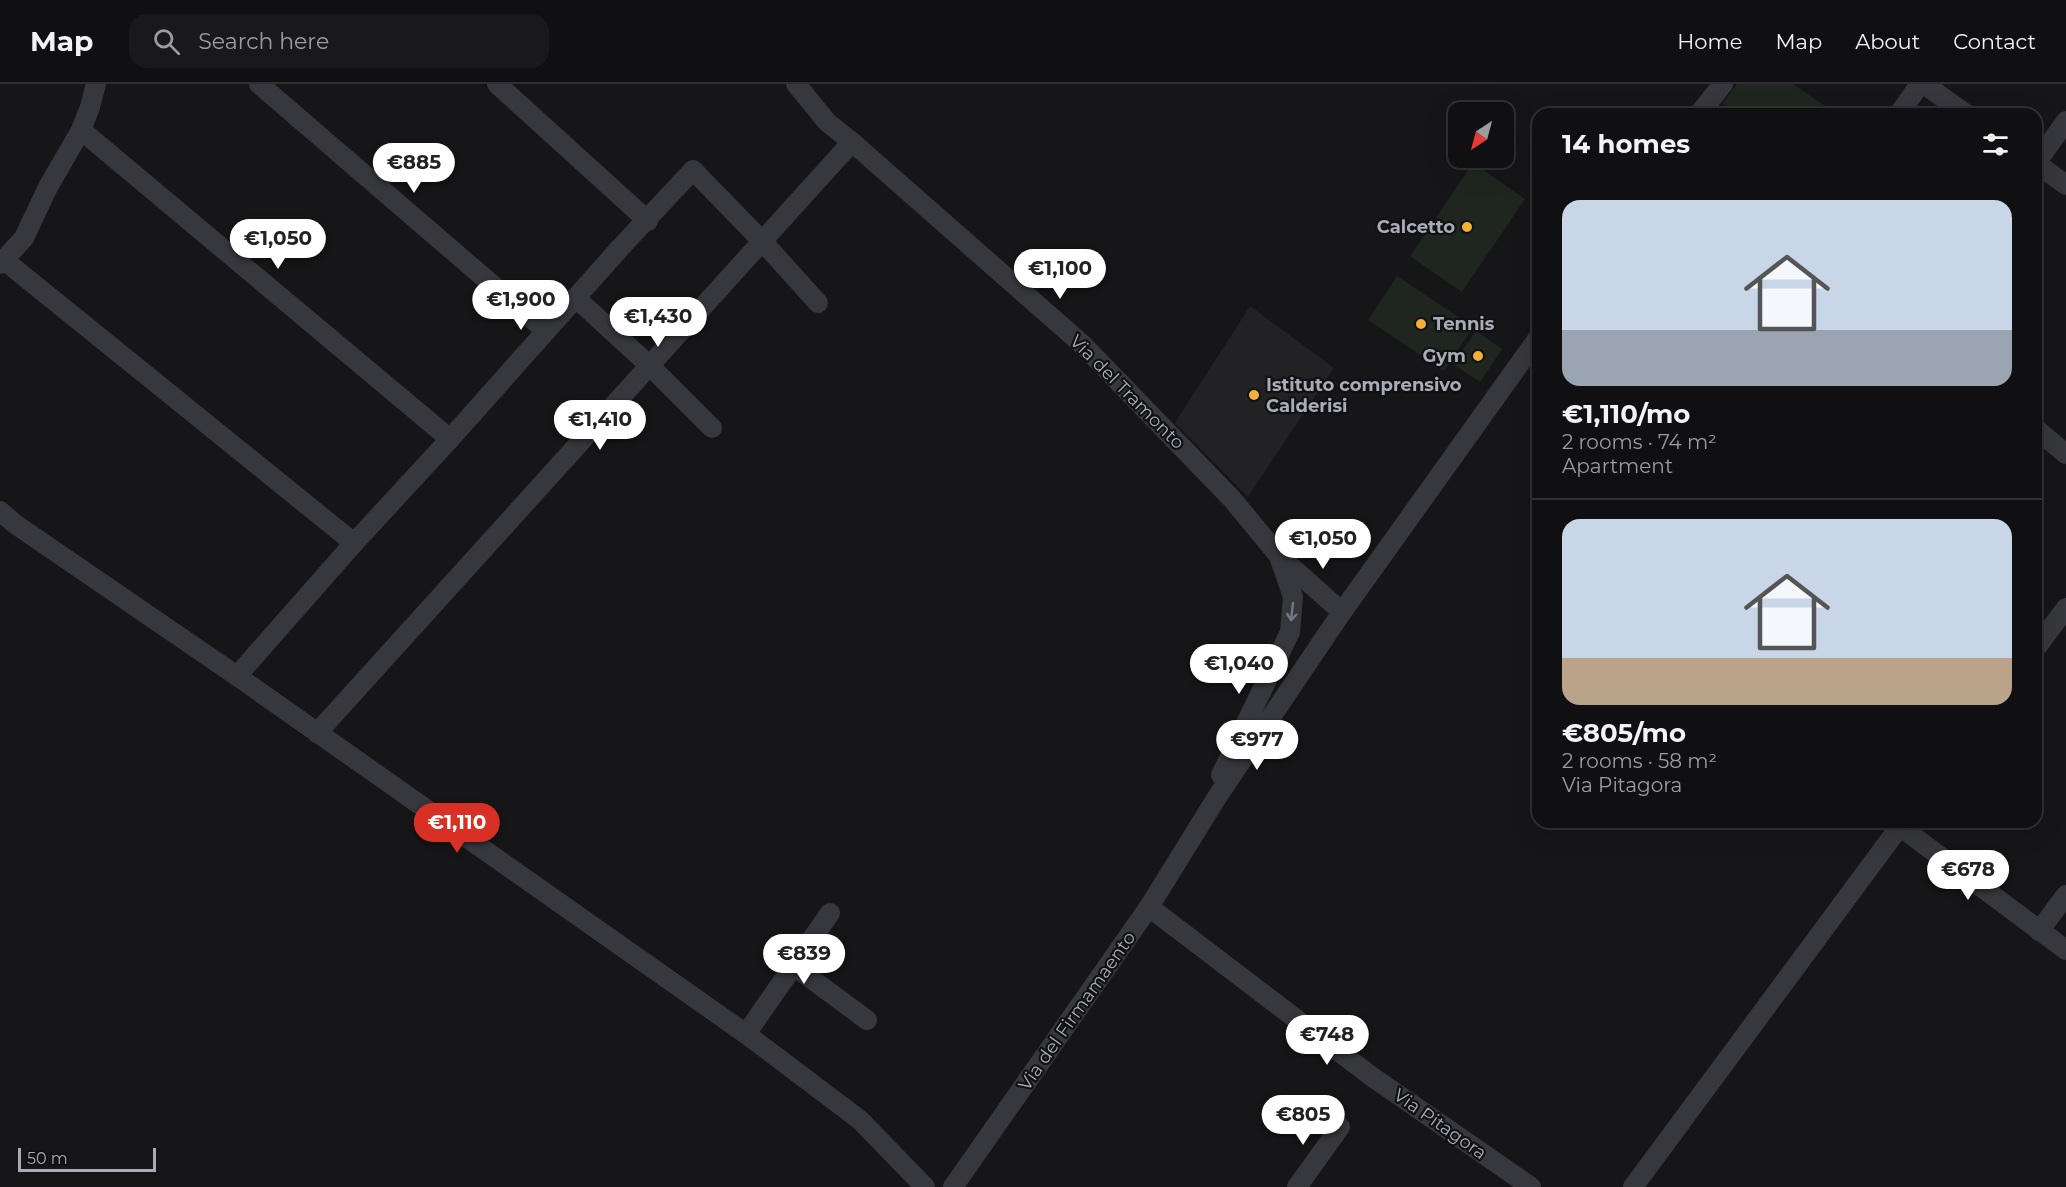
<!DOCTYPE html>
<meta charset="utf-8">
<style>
:root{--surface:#101012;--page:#19191b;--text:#f1f3f6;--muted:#9c9d9f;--line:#303032;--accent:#d93025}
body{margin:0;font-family:Montserrat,sans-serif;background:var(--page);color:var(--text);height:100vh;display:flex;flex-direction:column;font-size:22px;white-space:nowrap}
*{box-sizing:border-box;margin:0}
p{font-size:20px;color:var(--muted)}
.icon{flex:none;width:33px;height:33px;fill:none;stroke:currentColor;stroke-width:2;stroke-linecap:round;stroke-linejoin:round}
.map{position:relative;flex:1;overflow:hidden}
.sheet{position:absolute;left:1532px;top:24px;width:510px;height:720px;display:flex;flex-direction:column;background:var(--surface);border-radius:18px;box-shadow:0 6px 24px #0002,0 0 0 2px var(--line)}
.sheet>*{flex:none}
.needle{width:39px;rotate:216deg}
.tools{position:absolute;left:1448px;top:18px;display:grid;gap:12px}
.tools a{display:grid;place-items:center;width:66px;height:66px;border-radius:12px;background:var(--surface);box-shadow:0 6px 24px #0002,0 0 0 2px var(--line);font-size:30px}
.scale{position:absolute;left:18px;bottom:15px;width:138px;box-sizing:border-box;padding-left:6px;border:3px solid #a8adb8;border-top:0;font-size:16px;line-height:21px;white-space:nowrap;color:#a8adb8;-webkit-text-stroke:4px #111113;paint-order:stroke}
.price{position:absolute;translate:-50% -51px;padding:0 14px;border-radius:21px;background:#fff;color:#222;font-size:20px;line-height:39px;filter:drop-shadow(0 2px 3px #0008)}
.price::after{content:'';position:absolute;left:50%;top:36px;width:18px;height:14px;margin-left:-9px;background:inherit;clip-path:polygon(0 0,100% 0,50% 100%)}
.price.current{background:var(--accent);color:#fff}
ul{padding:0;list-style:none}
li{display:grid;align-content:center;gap:12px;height:318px;padding:0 30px}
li+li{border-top:2px solid var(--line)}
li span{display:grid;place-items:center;height:186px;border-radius:18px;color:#555}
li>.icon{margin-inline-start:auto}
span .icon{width:108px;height:108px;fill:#fffc;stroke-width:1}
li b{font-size:26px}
h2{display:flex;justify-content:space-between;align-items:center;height:72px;padding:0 30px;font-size:26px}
header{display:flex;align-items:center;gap:36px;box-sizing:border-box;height:84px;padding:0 30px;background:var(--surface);border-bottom:2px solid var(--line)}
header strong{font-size:28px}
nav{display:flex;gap:33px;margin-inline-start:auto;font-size:21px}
.search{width:420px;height:54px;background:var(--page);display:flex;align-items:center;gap:15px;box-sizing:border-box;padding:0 21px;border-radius:18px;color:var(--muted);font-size:22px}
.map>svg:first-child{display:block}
.built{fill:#222225}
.green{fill:#1e261f}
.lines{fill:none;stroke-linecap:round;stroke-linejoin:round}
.street{stroke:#37383d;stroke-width:20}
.oneway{stroke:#757881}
.poi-dot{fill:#f2b134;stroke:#111113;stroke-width:2}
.labels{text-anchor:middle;stroke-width:4.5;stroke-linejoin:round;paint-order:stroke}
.poi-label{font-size:18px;font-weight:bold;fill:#a8adb8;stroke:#111113;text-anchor:end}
.street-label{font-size:18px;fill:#a8adb8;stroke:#111113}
</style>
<header>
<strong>Map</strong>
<div class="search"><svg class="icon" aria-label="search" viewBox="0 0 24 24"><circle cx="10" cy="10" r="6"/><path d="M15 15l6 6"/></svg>Search here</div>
<nav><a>Home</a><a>Map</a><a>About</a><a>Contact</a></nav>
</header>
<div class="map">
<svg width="2066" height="1103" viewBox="0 0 2066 1103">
<rect width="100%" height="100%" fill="#161618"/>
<path class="built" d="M1250,222l84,62 -86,129 -73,-74z"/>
<g class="green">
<path d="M1737,0h56l44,30h-100l-15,-10z"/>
<path d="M1473,79l52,36 -63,93 -52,-36z"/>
<path d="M1397,192l76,51 -29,44 -76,-51z"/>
<path d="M1476,247l26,18 -22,33 -27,-18z"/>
</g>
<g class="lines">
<g class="street">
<path d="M259,0l287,247"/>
<path d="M497,0l151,137"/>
<path d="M796,0l31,38 25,20 231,203 149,154 47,57 63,56"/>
<path d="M1924,0l42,30"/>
<path d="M1699,30l24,-30"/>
<path d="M1899,30l21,-30"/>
<path d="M81,46l369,309"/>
<path d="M2036,79l30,-42"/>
<path d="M2036,79l30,22"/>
<path d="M4,176l350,283"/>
<path d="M0,180l24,-26 24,-51 33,-57 9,-23 6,-23"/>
<path d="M576,214l75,69 61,61"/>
<path d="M2036,345l30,25"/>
<path d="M0,427l15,13 222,152 509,358 114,86 65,67"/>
<path d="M2036,564l30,-40"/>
<path d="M237,592l117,-133 96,-104 170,-191 73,-78 70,72 55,61"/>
<path d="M317,649l535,-591"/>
<path d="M1221,691l69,-143 3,-35 -13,-38"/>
<path d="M1894,738l172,128"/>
<path d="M1149,823l222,169 160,111"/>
<path d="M2039,847l27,-36"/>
<path d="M794,882l73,54"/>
<path d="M746,950l84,-121"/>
<path d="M953,1103l196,-280 70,-113 123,-182 196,-274"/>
<path d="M1297,1103l43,-60"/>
<path d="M1633,1103l270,-365"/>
</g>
</g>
<defs><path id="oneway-shaft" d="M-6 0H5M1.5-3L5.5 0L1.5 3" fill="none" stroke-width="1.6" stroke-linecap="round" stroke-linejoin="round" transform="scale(1.5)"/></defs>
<use class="oneway" href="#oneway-shaft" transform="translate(1292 528) rotate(96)"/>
<g class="poi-dot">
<circle cx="1467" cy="143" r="6"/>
<circle cx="1421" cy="240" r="6"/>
<circle cx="1478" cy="272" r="6"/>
<circle cx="1254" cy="311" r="6"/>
</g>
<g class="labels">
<g class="poi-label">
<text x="1455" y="149">Calcetto</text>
<text x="1433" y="246" text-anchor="start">Tennis</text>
<text x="1466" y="278">Gym</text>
<text x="1266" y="307" text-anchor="start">Istituto comprensivo<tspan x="1266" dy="21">Calderisi</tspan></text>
</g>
<g class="street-label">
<text transform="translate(1127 308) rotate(45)" y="6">Via del Tramonto</text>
<text transform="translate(1077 927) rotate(-55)" y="6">Via del Firmamaento</text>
<text transform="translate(1440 1040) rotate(35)" y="6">Via Pitagora</text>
</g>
</g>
</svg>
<div class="tools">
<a><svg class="needle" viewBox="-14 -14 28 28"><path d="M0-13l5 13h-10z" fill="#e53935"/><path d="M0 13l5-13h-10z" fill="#9c9d9f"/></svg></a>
</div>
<div class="scale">50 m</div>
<b class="price" style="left:414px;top:110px">€885</b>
<b class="price" style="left:278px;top:186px">€1,050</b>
<b class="price" style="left:1060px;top:216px">€1,100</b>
<b class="price" style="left:521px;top:247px">€1,900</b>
<b class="price" style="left:658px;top:264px">€1,430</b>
<b class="price" style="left:600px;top:367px">€1,410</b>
<b class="price" style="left:1323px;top:486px">€1,050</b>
<b class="price" style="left:1239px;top:611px">€1,040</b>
<b class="price" style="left:1257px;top:687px">€977</b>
<b class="price current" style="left:457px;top:770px">€1,110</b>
<b class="price" style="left:1968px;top:817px">€678</b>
<b class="price" style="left:804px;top:901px">€839</b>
<b class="price" style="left:1327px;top:982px">€748</b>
<b class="price" style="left:1303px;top:1062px">€805</b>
<section class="sheet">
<h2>14 homes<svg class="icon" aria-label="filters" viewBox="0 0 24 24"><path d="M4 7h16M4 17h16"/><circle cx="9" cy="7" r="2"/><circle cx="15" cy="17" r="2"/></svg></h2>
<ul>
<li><span style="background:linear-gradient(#c9d6e8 70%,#9aa5b1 0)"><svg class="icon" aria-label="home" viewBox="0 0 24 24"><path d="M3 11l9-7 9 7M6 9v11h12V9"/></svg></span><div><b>€1,110/mo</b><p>2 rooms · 74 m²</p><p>Apartment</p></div></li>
<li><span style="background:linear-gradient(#c9d6e8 75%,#b9a48a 0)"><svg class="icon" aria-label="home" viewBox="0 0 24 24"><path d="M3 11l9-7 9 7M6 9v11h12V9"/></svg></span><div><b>€805/mo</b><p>2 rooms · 58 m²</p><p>Via Pitagora</p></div></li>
</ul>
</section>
</div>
